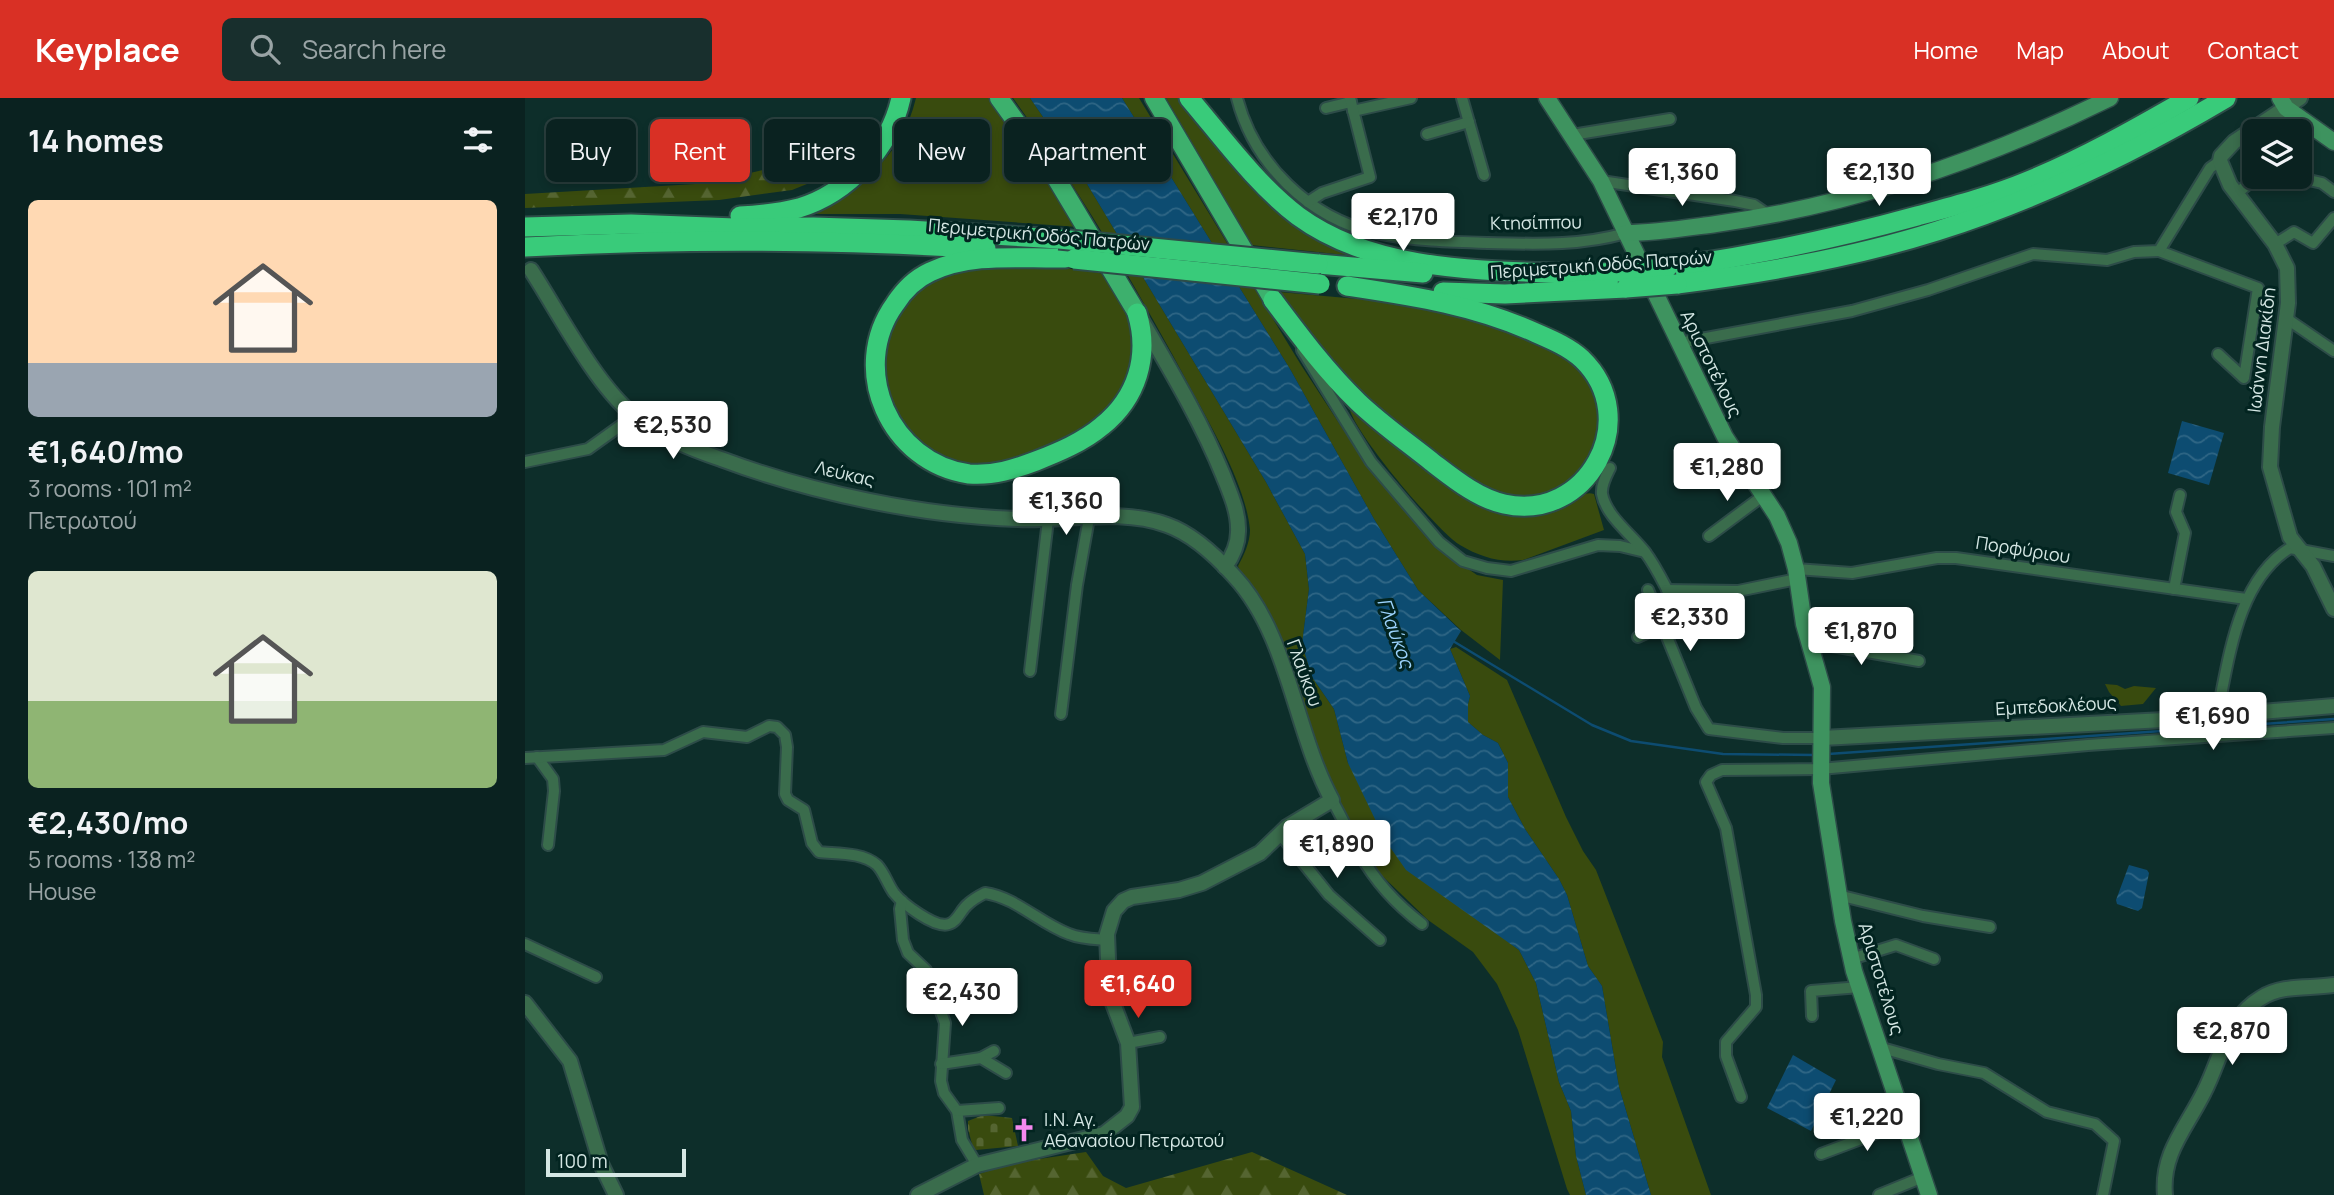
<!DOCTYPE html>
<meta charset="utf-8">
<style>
:root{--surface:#0a2220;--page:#182f2d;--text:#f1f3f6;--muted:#99a4a5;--line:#2a3f3e;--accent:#d93025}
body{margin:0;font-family:Manrope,sans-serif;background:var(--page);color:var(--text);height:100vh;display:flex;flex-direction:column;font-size:26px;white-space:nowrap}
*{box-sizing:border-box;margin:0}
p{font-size:23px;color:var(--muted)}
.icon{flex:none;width:38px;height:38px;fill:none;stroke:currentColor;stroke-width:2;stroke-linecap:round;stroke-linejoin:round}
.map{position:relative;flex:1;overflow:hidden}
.drawer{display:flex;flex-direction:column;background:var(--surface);width:525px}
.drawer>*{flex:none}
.banner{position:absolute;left:21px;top:21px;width:665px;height:63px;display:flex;gap:14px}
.tools{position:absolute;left:1717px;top:21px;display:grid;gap:14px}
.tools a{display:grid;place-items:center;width:70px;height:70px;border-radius:10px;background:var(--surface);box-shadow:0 4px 10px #0003,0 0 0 2px var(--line);font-size:35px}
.scale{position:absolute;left:21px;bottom:18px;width:140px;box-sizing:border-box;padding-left:7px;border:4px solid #d5e7e4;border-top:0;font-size:19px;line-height:24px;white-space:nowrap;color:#d5e7e4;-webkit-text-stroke:5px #022420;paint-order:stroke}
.price{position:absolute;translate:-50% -60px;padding:0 16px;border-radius:7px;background:#fff;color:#222;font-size:23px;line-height:46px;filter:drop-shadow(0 2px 4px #0008)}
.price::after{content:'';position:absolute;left:50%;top:42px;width:21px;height:16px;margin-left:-10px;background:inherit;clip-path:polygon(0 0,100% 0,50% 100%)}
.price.selected{background:var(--accent);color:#fff}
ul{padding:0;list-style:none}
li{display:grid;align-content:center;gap:14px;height:371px;padding:0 28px}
li span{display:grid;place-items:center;height:217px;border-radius:10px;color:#555}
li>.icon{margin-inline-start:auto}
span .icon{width:126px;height:126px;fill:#fffc;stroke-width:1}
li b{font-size:30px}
h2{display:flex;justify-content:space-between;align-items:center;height:84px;padding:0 28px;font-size:30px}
.chip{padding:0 24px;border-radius:10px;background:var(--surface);box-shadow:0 4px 10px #0003,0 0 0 2px var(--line);font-size:24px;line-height:63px}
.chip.selected{background:var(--accent);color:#fff}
header{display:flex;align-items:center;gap:42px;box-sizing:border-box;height:98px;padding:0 35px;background:var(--accent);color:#fff}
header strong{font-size:33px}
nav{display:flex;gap:38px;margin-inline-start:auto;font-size:24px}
.search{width:490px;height:63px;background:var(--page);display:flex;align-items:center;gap:18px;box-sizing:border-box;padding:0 24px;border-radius:10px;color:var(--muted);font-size:26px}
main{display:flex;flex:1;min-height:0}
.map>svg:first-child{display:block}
.grass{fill:#394b0e}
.forest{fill:url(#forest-firs)}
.cemetery{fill:url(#cemetery-stones)}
.water{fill:url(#water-waves)}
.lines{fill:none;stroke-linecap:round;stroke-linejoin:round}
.stream{stroke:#0d4c71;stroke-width:2.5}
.minor-casing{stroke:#2d4c48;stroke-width:14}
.tertiary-casing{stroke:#2d4c48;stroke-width:18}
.secondary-casing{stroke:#2d4c48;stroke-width:19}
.primary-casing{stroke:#2d4c48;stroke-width:21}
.motorway-casing{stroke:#2d4c48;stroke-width:23}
.minor{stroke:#3a6c4c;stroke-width:10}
.tertiary{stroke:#3a6c4c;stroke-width:14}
.secondary{stroke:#3e935f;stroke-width:16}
.primary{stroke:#3db06d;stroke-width:18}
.motorway{stroke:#39cb7a;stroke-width:19}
.motorway-bridge-casing{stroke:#2d4c48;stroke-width:23;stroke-linecap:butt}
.motorway-bridge{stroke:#39cb7a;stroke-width:19}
.labels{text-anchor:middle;stroke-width:6;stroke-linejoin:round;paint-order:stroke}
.street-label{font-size:18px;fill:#d5e7e4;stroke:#022420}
.poi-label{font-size:18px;fill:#d5e7e4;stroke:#022420;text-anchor:start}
.water-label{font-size:19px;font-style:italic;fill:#9bd3fd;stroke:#022420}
</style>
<header>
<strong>Keyplace</strong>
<div class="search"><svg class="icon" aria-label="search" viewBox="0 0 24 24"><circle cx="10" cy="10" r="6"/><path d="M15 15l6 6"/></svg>Search here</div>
<nav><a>Home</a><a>Map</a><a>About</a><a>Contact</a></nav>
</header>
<main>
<section class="drawer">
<h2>14 homes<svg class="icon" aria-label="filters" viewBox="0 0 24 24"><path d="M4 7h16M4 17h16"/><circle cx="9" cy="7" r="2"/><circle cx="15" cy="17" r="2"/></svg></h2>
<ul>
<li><span style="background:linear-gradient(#ffd9b3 75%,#9aa5b1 0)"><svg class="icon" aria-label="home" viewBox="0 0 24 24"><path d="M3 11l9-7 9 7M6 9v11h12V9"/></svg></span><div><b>€1,640/mo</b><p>3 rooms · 101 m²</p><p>Πετρωτού</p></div></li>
<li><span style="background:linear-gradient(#dfe7d0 60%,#8fb573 0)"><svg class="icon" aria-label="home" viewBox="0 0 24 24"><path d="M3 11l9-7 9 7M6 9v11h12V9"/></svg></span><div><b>€2,430/mo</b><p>5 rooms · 138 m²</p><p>House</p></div></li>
</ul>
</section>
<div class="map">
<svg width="1809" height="1097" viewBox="0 0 1809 1097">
<defs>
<pattern id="forest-firs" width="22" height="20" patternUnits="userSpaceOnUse" patternTransform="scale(1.75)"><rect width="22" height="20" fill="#394b0e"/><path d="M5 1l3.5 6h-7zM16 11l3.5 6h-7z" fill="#556531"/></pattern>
<pattern id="cemetery-stones" width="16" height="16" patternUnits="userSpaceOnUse" patternTransform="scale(1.75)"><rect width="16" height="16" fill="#394b0e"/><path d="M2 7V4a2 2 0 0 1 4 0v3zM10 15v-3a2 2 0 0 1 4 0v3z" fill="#556531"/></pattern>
<pattern id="water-waves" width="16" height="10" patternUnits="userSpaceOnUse" patternTransform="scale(1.75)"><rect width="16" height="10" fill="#0d4c71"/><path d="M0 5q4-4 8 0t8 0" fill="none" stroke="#2f6685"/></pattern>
</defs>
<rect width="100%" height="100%" fill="#0d2e2a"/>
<g class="grass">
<path d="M391,0h75l24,32 63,97 -178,-13h-94c54,-28 95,-54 110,-116z"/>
<path d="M488,0h17l42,61 194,323 39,72 4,35 -7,55 10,33 22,32 14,54 129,155 42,32 17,33 23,99 12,29 5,45 10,39h-16l-3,-6 -49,-159 -21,-46 -24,-32 -45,-32 -57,-55 -35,-65 -69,-193 -26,-33 -3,-8c6,-11 12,-24 12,-36 -4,-44 -38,-102 -59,-141 -54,-101 -111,-199 -178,-291z"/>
<path d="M597,0h17l162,267 47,72 37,51 54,61 38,26 26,5 -3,80 -39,-30 -43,-40 -44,-71 -84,-150z"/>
<path d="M641,0h12l52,60 143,100 -122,-13z"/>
<path d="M453,168l80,1 48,7c15,27 25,42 27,73 0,5 2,12 1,16 -1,8 -16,37 -21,43 -27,27 -101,63 -139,60 -37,-3 -71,-31 -82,-66 -6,-18 -12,-38 -6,-57 14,-49 46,-66 92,-77z"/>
<path d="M754,194l170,15 100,38 35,27 11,18 6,41 -18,40 -24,18 -34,10 -21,-3 -20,-8 -123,-93 -26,-25z"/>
<path d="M824,308l98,77 116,23c9,-5 21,-16 31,-12l10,36 -81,30c-23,3 -43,-3 -63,-15 -22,-13 -109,-115 -111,-139z"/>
<path d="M931,549l51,33 59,137 17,34 13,19 67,172 -1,15 49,138h-60l-32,-108 -17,-101 -14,-20 -21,-71 -8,-16 -34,-50 -17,-32v-34l-10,-20 -15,-8 -15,-13v-18l2,-8 -20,-47z"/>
<path d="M1580,586l12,1 8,4 9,-3 22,2 -13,16 -22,2 -12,-14z"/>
</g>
<g class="forest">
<path d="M329,36l5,5 1,8 -6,10 -22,17 -40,16 -73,10 -194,8v-14l205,-12 3,-5 80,-19 35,-12z"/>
<path d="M561,1054l17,24 23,12 126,-36 95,43h-363l-5,-21 33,-11z"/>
</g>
<path class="cemetery" d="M458,1017l29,3 6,28 -42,4 -3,-2 -5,-19v-8z"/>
<g class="water">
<path d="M505,0h92l168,271 84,150 44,71 43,41 -11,18 20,47 -2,8v18l15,13 15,8 10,20v34l17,32 34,50 8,16 21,71 14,20 17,101 32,108h-65l-10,-39 -5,-45 -12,-29 -23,-99 -17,-33 -113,-80 -21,-30 -37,-77 -14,-54 -22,-32 -10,-33 7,-55 -4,-35 -39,-72 -194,-323z"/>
<path d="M1657,323l42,12 -15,52 -41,-12z"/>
<path d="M1604,767l18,5 2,3 -7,35 -4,3 -21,-7 -1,-4z"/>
<path d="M1268,957l43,25 -25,51 -44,-23z"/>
</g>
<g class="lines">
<g class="stream">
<path d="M928,543l139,84 39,16 92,13 91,1"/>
<path d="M1303,656l506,-35"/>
</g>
<g class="minor-casing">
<g id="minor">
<path d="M712,0c17,66 72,120 139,135 37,8 75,9 112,10 48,1 92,3 138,-10"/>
<path d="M937,0l22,77"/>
<path d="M801,10l25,-6"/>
<path d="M828,13l58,-13"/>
<path d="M902,36l42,-12"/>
<path d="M1047,37l98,-16"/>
<path d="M1771,79l26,6 12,9"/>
<path d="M1076,83l134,20 19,4 16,11"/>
<path d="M1711,96l21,-17"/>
<path d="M783,104l14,-9 48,-16 -20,-79"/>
<path d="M1750,146l19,-12 19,11 21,-25"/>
<path d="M1634,153l99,37 -14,90 -26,-24"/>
<path d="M1762,221l47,32"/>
<path d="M1154,245l173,-32 76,-21 105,-36 74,6 27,-8 25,-1 51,-83 10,-7"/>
<path d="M777,252l69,112 68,80 24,19 24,7 24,3 87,-26 22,1 25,6"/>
<path d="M0,364l63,-13 46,-33"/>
<path d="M1085,370c-4,8 -9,17 -8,26 4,22 29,40 43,58 10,13 17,28 25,43"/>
<path d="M1184,438l55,-41"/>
<path d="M1271,471l56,4 85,-15h19l290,41"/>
<path d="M1649,491l11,-56 -9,-21 4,-17"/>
<path d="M1123,492l48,118 13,21 74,9h39"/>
<path d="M1142,492l71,1 59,-12"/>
<path d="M1113,539l24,-11"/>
<path d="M1284,544l110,19"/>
<path d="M505,573l18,-151"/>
<path d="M536,616l16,-129 12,-67"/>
<path d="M1692,617c12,-56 20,-134 73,-167l44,8"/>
<path d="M12,659l16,22 1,12 -6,54"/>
<path d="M0,660l139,-8 39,-18 44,5 22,-11 8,1 8,8 2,12 -2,47 3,6 16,10 8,33 7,9c18,2 43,0 58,13 7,7 11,20 17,28 8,10 41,36 55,31 8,-2 12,-14 18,-19 5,-5 12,-9 18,-12 32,5 54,30 84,41 12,5 25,5 38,6"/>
<path d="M807,702c10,17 18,36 28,54 15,27 37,51 62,70"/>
<path d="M755,736l49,61 51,45"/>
<path d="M1313,797l85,21 67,11"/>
<path d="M377,803l-2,8 3,31 5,13 18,17 19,53 -4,58 3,12 13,18 5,29 15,25"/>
<path d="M0,846l71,33"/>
<path d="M1326,861l45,-14 38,14"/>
<path d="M1287,918l-1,-25 49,-4"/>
<path d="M603,945l32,-6"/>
<path d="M1357,950l56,16 46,9 63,39 48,12 19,17 -11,54"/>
<path d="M456,960l13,-7"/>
<path d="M416,966l40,-6 25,15"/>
<path d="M1216,999l-15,-41v-14l30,-35v-12l-30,-167 -20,-46 5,-7 11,-5 98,-1 268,-24 246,-17"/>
<path d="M432,1013l42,-3"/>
<path d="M1296,1056l85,-32"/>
<path d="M1354,1097l44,-18"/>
</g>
</g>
<g class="tertiary-casing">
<g id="tertiary">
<path d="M1775,0l-66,44 -13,14 -1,5 10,24 45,59 12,24 1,35 -16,124 -2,40 20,70 23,29 21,43"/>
<path d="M6,172c28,43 63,112 101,144 27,22 57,34 89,45 91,34 201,57 297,60 48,2 103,-11 149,6 26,9 49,31 67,51 55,59 60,154 98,224l-45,27 -27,26 -58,30 -23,7 -47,7 -9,4 -9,10 -7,23 1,25 3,39 17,45 4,64 -5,9 -23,18 -127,31 -59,30"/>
<path d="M617,223c29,50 59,100 81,154 7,18 16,37 15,57 0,13 -6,25 -13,35"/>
<path d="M1297,640l342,-18 170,-14"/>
<path d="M0,905l45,58 31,103 15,31"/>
<path d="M1640,1097c-4,-42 22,-68 39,-103 17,-33 22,-73 57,-94 22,-14 49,-9 73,-13"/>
</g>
</g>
<g class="secondary-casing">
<g id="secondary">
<path d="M1022,0l54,83 124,256 52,79 12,27 7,26 8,55 18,63 -1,96 22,138 11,50 75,224"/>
<path d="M1755,0l6,10 48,34"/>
<path d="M1101,135c31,0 60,-5 90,-9 138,-19 270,-65 394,-126"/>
</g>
</g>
<g class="primary-casing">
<g id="primary">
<path d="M474,0l54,75 84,140"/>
<path d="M629,0l119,202"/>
</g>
</g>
<g class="motorway-casing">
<g id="motorway">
<path d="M664,0c34,40 67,86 109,118 79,58 191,54 284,58"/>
<path d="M215,118c19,-1 40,-3 59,-8 49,-15 91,-60 102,-110"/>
<path d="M0,129l106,-3 104,4 78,-1 96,3 150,9"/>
<path d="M0,149c153,-8 307,-8 461,2"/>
<path d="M540,160c-45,1 -93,-6 -135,14 -15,7 -26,18 -35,32 -47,65 -5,159 74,170 24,2 46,-5 67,-13 23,-9 47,-19 66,-35 35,-28 48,-70 35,-113"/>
<path d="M793,166l105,9"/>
<path d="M1142,170c85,-12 167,-29 250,-52 37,-10 75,-20 111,-35 56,-23 109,-53 161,-83"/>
<path d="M1044,177l48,-3"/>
<path d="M1152,186c88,-11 175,-26 260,-53 101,-32 198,-79 289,-133"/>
<path d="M918,194l62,2 121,-6"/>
<path d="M748,202c27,36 53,71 85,102 23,22 49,40 74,60 21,16 45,36 72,42 83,19 140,-85 78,-145 -13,-12 -30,-19 -46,-26 -61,-28 -123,-37 -189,-47"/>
</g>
</g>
<use href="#minor" class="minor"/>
<use href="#tertiary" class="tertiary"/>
<use href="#secondary" class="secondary"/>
<use href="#primary" class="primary"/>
<use href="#motorway" class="motorway"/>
<g class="motorway-bridge-casing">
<g id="motorway-bridge">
<path d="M534,141l259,25"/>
<path d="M549,161l246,25"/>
<path d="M1092,174l50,-4"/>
<path d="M1101,190l51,-4"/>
</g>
</g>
<use href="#motorway-bridge" class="motorway-bridge"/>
</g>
<defs>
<g id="church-bare" transform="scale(1.89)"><path d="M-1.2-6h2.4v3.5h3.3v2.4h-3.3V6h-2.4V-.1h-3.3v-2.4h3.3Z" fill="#f589ef" stroke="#022420" stroke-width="2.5" paint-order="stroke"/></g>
</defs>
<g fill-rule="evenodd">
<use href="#church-bare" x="499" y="1032"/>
</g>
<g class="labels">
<g class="street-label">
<text transform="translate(1011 125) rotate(-1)" y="6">Κτησίππου</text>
<text transform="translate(514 137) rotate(5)" y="6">Περιμετρική Οδός Πατρών</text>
<text transform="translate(1076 167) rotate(-4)" y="6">Περιμετρική Οδός Πατρών</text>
<text transform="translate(1737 252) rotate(-83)" y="6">Ιωάννη Διακίδη</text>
<text transform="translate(1186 266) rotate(64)" y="6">Αριστοτέλους</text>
<text transform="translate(320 376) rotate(13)" y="6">Λεύκας</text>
<text transform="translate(1498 452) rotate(9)" y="6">Πορφύριου</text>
<text transform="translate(779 575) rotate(70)" y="6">Γλαύκου</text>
<text transform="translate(1531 608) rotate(-3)" y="6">Εμπεδοκλέους</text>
<text transform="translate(1356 881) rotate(73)" y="6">Αριστοτέλους</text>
</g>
<g class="poi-label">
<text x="519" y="1028">Ι.Ν. Αγ.<tspan x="519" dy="21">Αθανασίου Πετρωτού</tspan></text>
</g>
<g class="water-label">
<text transform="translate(871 535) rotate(70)" y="7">Γλαύκος</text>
</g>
</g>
</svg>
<div class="tools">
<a><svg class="icon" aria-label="layers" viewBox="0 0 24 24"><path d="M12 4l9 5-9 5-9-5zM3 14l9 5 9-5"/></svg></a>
</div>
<div class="scale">100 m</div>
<b class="price" style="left:1157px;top:110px">€1,360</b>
<b class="price" style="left:1354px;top:110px">€2,130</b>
<b class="price" style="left:878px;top:155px">€2,170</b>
<b class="price" style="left:148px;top:363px">€2,530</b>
<b class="price" style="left:1202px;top:405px">€1,280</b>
<b class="price" style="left:541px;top:439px">€1,360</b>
<b class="price" style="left:1165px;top:555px">€2,330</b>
<b class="price" style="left:1336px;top:569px">€1,870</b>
<b class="price" style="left:1688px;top:654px">€1,690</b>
<b class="price" style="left:812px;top:782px">€1,890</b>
<b class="price selected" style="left:613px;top:922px">€1,640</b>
<b class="price" style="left:437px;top:930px">€2,430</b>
<b class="price" style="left:1707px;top:969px">€2,870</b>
<b class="price" style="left:1342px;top:1055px">€1,220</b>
<div class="banner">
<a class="chip">Buy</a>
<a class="chip selected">Rent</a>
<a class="chip">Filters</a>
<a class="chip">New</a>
<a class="chip">Apartment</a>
</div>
</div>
</main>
